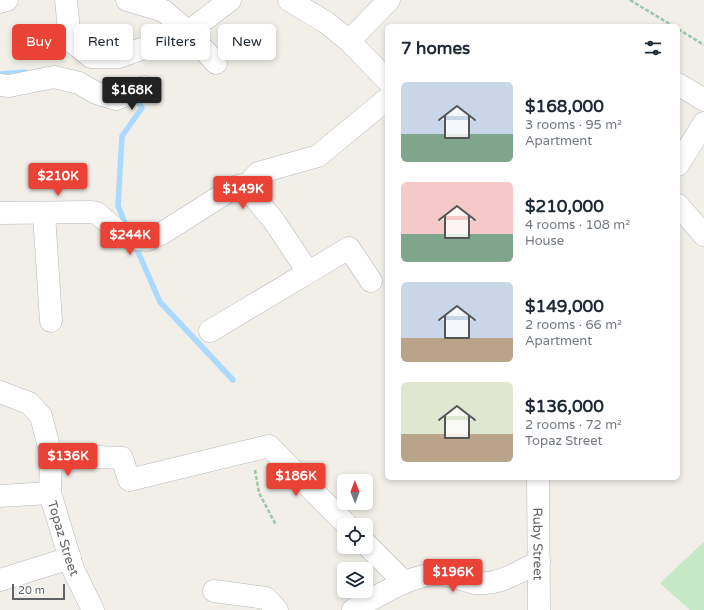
<!DOCTYPE html>
<meta charset="utf-8">
<style>
:root{--surface:#fff;--page:#f2f2f3;--text:#1f2937;--muted:#747a83;--accent:#ea4335}
body{margin:0;font-family:"Varela Round",sans-serif;background:var(--page);color:var(--text);height:100vh;display:flex;flex-direction:column;font-size:15px;white-space:nowrap}
*{box-sizing:border-box;margin:0}
p{font-size:13px;color:var(--muted)}
.icon{flex:none;width:22px;height:22px;fill:none;stroke:currentColor;stroke-width:2;stroke-linecap:round;stroke-linejoin:round}
.map{position:relative;flex:1;overflow:hidden}
.drawer{position:absolute;left:385px;top:24px;width:295px;height:456px;display:flex;flex-direction:column;background:var(--surface);border-radius:6px;box-shadow:0 2px 6px #0003}
.drawer>*{flex:none}
.hud{position:absolute;left:12px;top:24px;width:313px;height:36px;display:flex;gap:8px}
.needle{width:26px;rotate:359deg}
.buttons{position:absolute;left:337px;top:474px;display:grid;gap:8px}
.buttons a{display:grid;place-items:center;width:36px;height:36px;border-radius:6px;background:var(--surface);box-shadow:0 2px 6px #0003;font-size:20px}
.scale{position:absolute;left:12px;bottom:10px;width:53px;box-sizing:border-box;padding-left:4px;border:2px solid #5f6368;border-top:0;font-size:11px;line-height:14px;white-space:nowrap;color:#5f6368;-webkit-text-stroke:3px #fff;paint-order:stroke}
.price{position:absolute;translate:-50% -34px;padding:0 9px;border-radius:4px;background:var(--accent);color:#fff;font-size:13px;line-height:26px;filter:drop-shadow(0 1px 2px #0008)}
.price::after{content:'';position:absolute;left:50%;top:24px;width:12px;height:9px;margin-left:-6px;background:inherit;clip-path:polygon(0 0,100% 0,50% 100%)}
.price.current{background:#222;color:#fff}
ul{padding:0;list-style:none}
li{display:flex;align-items:center;gap:12px;height:100px;padding:0 16px}
li span{display:grid;place-items:center;flex:none;width:112px;height:80px;border-radius:6px;color:#555}
li>.icon{margin-inline-start:auto}
span .icon{width:48px;height:48px;fill:#fffc;stroke-width:1}
li b{font-size:17px}
h2{display:flex;justify-content:space-between;align-items:center;height:48px;padding:0 16px;font-size:17px}
.tag{padding:0 14px;border-radius:6px;background:var(--surface);box-shadow:0 2px 6px #0003;font-size:14px;line-height:36px}
.tag.current{background:var(--accent);color:#fff}
.map>svg:first-child{display:block}
.green{fill:#c5e8c5}
.lines{fill:none;stroke-linecap:round;stroke-linejoin:round}
.stream{stroke:#aadaff;stroke-width:5.5}
.minor-casing{stroke:#b5b8bc;stroke-width:23}
.path{stroke:#9cc7a9;stroke-width:2.5;stroke-dasharray:4 2;stroke-linecap:butt}
.minor{stroke:#fff;stroke-width:22}
.labels{text-anchor:middle;stroke-width:3.5;stroke-linejoin:round;paint-order:stroke}
.street-label{font-size:13px;fill:#5f6368;stroke:#fff}
</style>
<div class="map">
<svg width="704" height="610" viewBox="0 0 704 610">
<rect width="100%" height="100%" fill="#f1efe8"/>
<path class="green" d="M704,542v68h-14l-30,-27z"/>
<g class="lines">
<g class="stream">
<path d="M0,74l26,-2"/>
<path d="M128,230l-10,-24 4,-70 20,-28 -7,-11"/>
<path d="M135,245l25,57 73,78"/>
</g>
<g class="minor-casing">
<g id="minor">
<path d="M66,0l4,40 21,17h28l69,-25 42,-32"/>
<path d="M127,0l37,11 24,21 28,31"/>
<path d="M289,0l38,23 22,18 38,39"/>
<path d="M0,2l7,-2"/>
<path d="M349,41l40,-41"/>
<path d="M678,84l26,16"/>
<path d="M0,85l9,1 45,-9 25,6 17,10 20,6 29,-12"/>
<path d="M678,165l26,-42"/>
<path d="M246,187l12,-14 60,-17 69,-57"/>
<path d="M678,205l26,30"/>
<path d="M0,213l92,-1 5,1 26,23 10,3 14,1 14,-6 74,-47 7,-2 4,2 28,34 34,51"/>
<path d="M44,214l7,107"/>
<path d="M210,331l139,-83 22,33"/>
<path id="s1" d="M0,392l29,11 12,13 10,39 -1,38 23,76 20,41"/>
<path d="M51,455l71,3 7,22 140,-34 78,79"/>
<path id="s2" d="M538,478l1,132"/>
<path d="M0,496l50,-3"/>
<path d="M366,544l38,38"/>
<path d="M0,580l70,-22"/>
<path d="M214,591l52,7 11,12"/>
<path d="M353,610c23,-13 57,-35 84,-36 14,0 25,7 39,9 23,3 43,-12 63,-21"/>
</g>
</g>
<g class="path">
<path d="M630,0l43,26"/>
<path d="M678,29l26,16"/>
<path d="M255,470l4,23 17,32"/>
</g>
<use href="#minor" class="minor"/>
</g>
<g class="labels">
<g class="street-label">
<text dy="5" stroke="none"><textPath href="#s1" startOffset="174">Topaz Street</textPath></text>
<text dy="5" stroke="none"><textPath href="#s2" startOffset="66">Ruby Street</textPath></text>
</g>
</g>
</svg>
<div class="buttons">
<a><svg class="needle" viewBox="-14 -14 28 28"><path d="M0-13l5 13h-10z" fill="#e53935"/><path d="M0 13l5-13h-10z" fill="#747a83"/></svg></a>
<a><svg class="icon" aria-label="locate" viewBox="0 0 24 24"><circle cx="12" cy="12" r="6"/><path d="M12 2v4M12 18v4M2 12h4M18 12h4"/></svg></a>
<a><svg class="icon" aria-label="layers" viewBox="0 0 24 24"><path d="M12 4l9 5-9 5-9-5zM3 14l9 5 9-5"/></svg></a>
</div>
<div class="scale">20 m</div>
<b class="price current" style="left:132px;top:111px">$168K</b>
<b class="price" style="left:58px;top:197px">$210K</b>
<b class="price" style="left:243px;top:210px">$149K</b>
<b class="price" style="left:130px;top:256px">$244K</b>
<b class="price" style="left:68px;top:477px">$136K</b>
<b class="price" style="left:296px;top:497px">$186K</b>
<b class="price" style="left:453px;top:593px">$196K</b>
<div class="hud">
<a class="tag current">Buy</a>
<a class="tag">Rent</a>
<a class="tag">Filters</a>
<a class="tag">New</a>
</div>
<section class="drawer">
<h2>7 homes<svg class="icon" aria-label="filters" viewBox="0 0 24 24"><path d="M4 7h16M4 17h16"/><circle cx="9" cy="7" r="2"/><circle cx="15" cy="17" r="2"/></svg></h2>
<ul>
<li><span style="background:linear-gradient(#c9d6e8 65%,#7fa58c 0)"><svg class="icon" aria-label="home" viewBox="0 0 24 24"><path d="M3 11l9-7 9 7M6 9v11h12V9"/></svg></span><div><b>$168,000</b><p>3 rooms · 95 m²</p><p>Apartment</p></div></li>
<li><span style="background:linear-gradient(#f6c9c9 65%,#7fa58c 0)"><svg class="icon" aria-label="home" viewBox="0 0 24 24"><path d="M3 11l9-7 9 7M6 9v11h12V9"/></svg></span><div><b>$210,000</b><p>4 rooms · 108 m²</p><p>House</p></div></li>
<li><span style="background:linear-gradient(#c9d6e8 70%,#b9a48a 0)"><svg class="icon" aria-label="home" viewBox="0 0 24 24"><path d="M3 11l9-7 9 7M6 9v11h12V9"/></svg></span><div><b>$149,000</b><p>2 rooms · 66 m²</p><p>Apartment</p></div></li>
<li><span style="background:linear-gradient(#dfe7d0 65%,#b9a48a 0)"><svg class="icon" aria-label="home" viewBox="0 0 24 24"><path d="M3 11l9-7 9 7M6 9v11h12V9"/></svg></span><div><b>$136,000</b><p>2 rooms · 72 m²</p><p>Topaz Street</p></div></li>
</ul>
</section>
</div>
